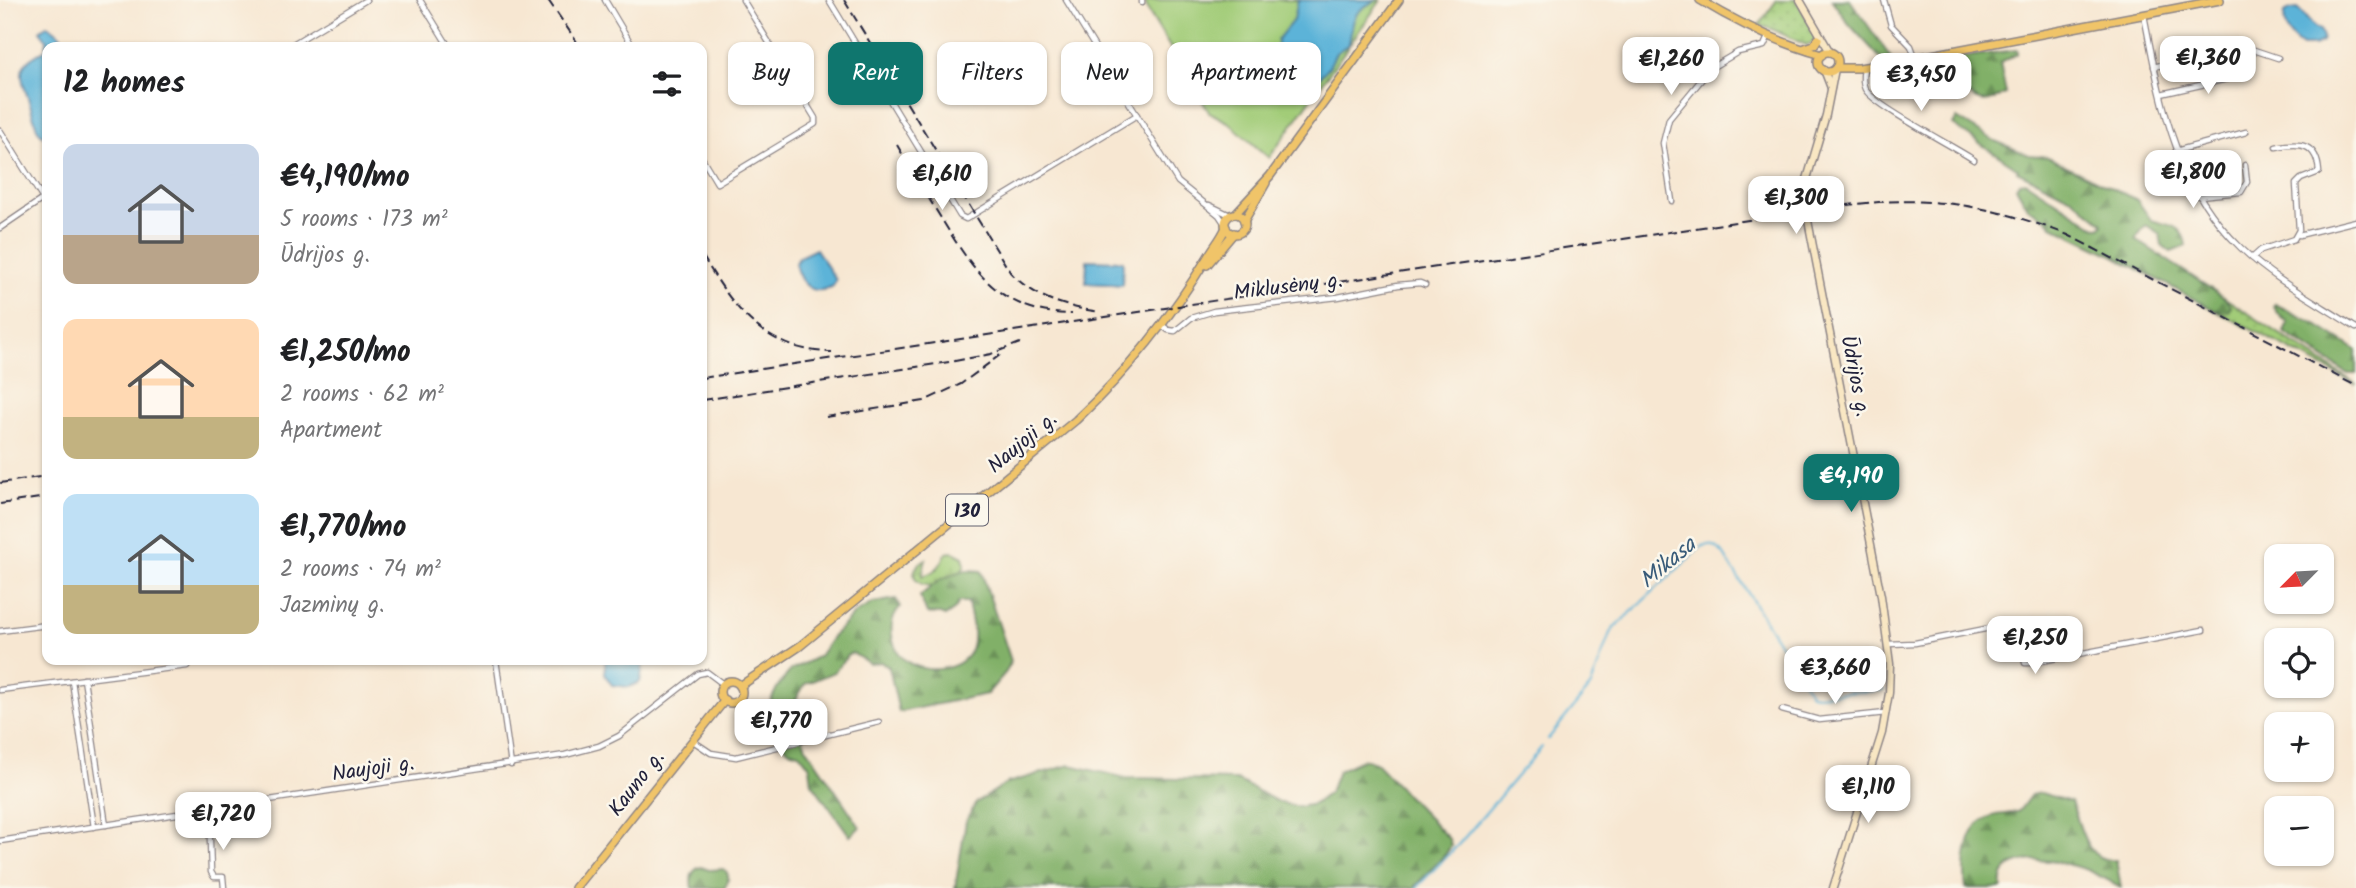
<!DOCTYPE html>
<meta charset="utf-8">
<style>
:root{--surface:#fff;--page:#f2f2f2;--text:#202124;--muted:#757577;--accent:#0f766e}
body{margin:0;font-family:Kalam,sans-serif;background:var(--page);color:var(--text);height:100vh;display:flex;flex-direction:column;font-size:26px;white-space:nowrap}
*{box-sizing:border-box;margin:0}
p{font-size:23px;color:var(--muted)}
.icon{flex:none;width:38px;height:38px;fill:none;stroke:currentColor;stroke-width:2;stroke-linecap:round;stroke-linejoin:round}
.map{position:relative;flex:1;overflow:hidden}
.side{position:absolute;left:42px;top:42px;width:665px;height:623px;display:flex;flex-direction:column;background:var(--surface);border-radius:14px;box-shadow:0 2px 5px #0004}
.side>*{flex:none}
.guide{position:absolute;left:728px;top:42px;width:665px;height:63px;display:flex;gap:14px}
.needle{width:46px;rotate:246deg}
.buttons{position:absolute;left:2264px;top:544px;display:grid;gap:14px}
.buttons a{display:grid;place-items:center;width:70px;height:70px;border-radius:14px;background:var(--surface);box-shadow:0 2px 5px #0004;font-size:35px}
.price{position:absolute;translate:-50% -60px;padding:0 16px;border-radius:14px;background:#fff;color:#222;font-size:23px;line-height:46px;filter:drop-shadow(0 2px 4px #0008)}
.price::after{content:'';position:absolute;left:50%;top:42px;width:21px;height:16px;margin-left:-10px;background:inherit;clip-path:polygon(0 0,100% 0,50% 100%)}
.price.active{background:var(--accent);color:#fff}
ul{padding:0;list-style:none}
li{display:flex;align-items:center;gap:21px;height:175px;padding:0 21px}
li span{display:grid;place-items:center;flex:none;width:196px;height:140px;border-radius:14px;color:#555}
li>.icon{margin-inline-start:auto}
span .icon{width:84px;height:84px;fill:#fffc;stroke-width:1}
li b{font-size:30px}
h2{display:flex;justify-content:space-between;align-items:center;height:84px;padding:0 21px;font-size:30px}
.pill{padding:0 24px;border-radius:14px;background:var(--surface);box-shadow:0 2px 5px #0004;font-size:24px;line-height:63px}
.pill.active{background:var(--accent);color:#fff}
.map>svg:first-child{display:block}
.grass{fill:url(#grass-dots);stroke:#62775a;stroke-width:2}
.forest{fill:url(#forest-firs);stroke:#526952;stroke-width:2}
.wetland{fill:url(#wetland-marsh);stroke:#62775a;stroke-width:2}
.green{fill:#a2cc78;stroke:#62775a;stroke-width:2}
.water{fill:#5bb3d8;stroke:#3e6a8a;stroke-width:2}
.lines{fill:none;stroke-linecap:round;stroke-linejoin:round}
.stream{stroke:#5bb3d8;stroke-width:2}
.minor-casing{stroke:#8c8486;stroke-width:7}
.secondary-casing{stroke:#8c8486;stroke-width:9}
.primary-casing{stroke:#8c8486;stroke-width:10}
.minor{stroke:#fff;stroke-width:4.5}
.secondary{stroke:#f9e7c3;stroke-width:6}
.primary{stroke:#f0c469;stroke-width:7}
.rail{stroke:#22223b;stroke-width:2;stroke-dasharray:10 5;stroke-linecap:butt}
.labels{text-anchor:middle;stroke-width:5;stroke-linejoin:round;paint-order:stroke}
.shield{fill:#fbf7ec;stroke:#636270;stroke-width:2}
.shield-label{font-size:19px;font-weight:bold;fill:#22223b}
.street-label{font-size:21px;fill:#22223b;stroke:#fbf7ec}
.water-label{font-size:23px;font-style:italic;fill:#395c7a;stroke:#fbf7ec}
</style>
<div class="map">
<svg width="2356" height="888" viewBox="0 0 2356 888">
<defs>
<pattern id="grass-dots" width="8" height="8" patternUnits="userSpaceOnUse" patternTransform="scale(1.75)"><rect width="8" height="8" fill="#a2cc78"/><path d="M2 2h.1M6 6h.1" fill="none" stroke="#8baf69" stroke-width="1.8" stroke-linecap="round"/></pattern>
<pattern id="forest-firs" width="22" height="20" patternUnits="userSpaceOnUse" patternTransform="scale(1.75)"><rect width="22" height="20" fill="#81b068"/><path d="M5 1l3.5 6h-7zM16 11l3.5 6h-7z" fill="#698f57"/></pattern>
<pattern id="wetland-marsh" width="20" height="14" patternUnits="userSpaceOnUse" patternTransform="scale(1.75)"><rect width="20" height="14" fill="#a2cc78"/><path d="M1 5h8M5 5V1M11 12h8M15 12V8" fill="none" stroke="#8baf69"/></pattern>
</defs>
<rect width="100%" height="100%" fill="#fbf7ec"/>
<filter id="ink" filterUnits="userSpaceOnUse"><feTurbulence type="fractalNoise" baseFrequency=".0143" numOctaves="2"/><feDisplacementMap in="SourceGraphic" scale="14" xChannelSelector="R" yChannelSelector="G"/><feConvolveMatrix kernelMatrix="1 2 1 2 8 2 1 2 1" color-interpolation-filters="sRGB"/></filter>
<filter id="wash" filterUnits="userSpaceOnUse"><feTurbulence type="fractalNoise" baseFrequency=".00686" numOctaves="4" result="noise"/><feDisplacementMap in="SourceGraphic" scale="28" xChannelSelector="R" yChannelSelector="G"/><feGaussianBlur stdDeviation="1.57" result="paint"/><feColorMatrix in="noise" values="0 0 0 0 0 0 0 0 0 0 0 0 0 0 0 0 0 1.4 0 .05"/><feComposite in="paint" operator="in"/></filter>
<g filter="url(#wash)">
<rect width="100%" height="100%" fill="#f7e7d2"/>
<g class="grass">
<path d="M1777,0h20l19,37 -3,6 -7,2 -36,-17 -12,-2z"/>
<path d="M2225,298l131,86 -142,-74 8,-1 4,-7z"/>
</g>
<g class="forest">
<path d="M1832,0h18l41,58 -9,2 -33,-36z"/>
<path d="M2017,50v4l-17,9 6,31c-7,1 -10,5 -16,7 -23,6 -31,-25 -35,-40l1,-3z"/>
<path d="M1957,118l38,23 34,14 19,2 89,43 14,20c17,5 33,5 35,26l-15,6 -9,-7 -2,-11 -14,-9 -11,14 90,59 6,9 -4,5 -13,-2 -102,-55 -60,-29 -8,-9 -16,-9 -12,-21 3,-5 6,-1 69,45 6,2 3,-3 -1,-3 -30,-24 -55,-27 1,-2 -65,-44z"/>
<path d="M2275,304l39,19 42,27v24h-8l-64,-42 4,-10 -7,-5 -7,-10z"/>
<path d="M967,570l14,1 30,90 -5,11 -19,22 -88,18 -10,-45 -8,-5 -12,1 -17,-10 -4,2 -14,17 -29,12 -10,17 -3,11 14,35 54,80 -10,9 -38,-53 -2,-16 -11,-14 -11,-3 -18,-26 -3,-6 1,-12 10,-20 13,-16 28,-14 14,-20 22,-23 18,-10 23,-4 4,8c-15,16 -9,46 11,57 20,10 55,6 61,-18 4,-13 -2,-30 -4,-44h-9l-4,7 -10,7 -5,-2h-13l-7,-18 20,-17z"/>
<path d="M1364,759l12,4 73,76 2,7 -6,9 -32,33h-458l11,-67 10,-18 31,-20 63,-18 56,13 111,2 41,22 21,5 15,-3 16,-12 8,-21z"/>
<path d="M2041,793l30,9c10,22 13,61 45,58l5,27c-11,-6 -23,-12 -34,-17 -22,-8 -91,-24 -85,18h-36c-3,-23 -1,-64 26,-72 9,-3 18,-1 27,-5l12,-16z"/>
<path d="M701,867l8,3 15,-1c6,6 5,13 0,19h-32c-2,-9 -1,-18 9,-21z"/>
</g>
<path class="wetland" d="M953,552l10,5 2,8 -3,6 -21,8 -9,7c-21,-1 -24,-17 -6,-27l-4,17c14,-4 19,-10 24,-23z"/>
<path class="green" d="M1145,0h236l-112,158 -41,-36 -19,-10 -62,-103z"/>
<g class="water">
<path d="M1298,0h79c-26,12 -23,18 -28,44l-13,9 -7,14 -14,15 -10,5 -9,-1 -17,-11 -3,-8 1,-27 17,-21z"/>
<path d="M2298,9c8,7 12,17 22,21l3,8 -1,4 -8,4h-12c-12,-8 -20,-18 -17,-33l5,-3z"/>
<path d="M47,25c9,5 17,11 17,22h-17v90l-6,-3 -4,-6c-4,-11 -6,-22 -10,-33 -10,-28 -6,-31 19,-46l1,-9 -7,-9z"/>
<path d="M816,249l20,31 -3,6c-20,11 -33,-1 -38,-22l4,-7z"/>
<path d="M1087,260l36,1 -1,24 -36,-2z"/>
<path d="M605,660h36l2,6 -3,16 -11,5 -17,-2 -7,-10z"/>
</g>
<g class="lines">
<g class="stream">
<path d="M1548,739l43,-53 19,-53 5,-6 87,-81c10,-3 14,1 21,7l88,141 6,1 67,-5"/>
<path d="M1416,888l43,-44 83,-97"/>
</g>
</g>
</g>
<g filter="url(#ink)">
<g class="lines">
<g class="minor-casing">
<g id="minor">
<path d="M420,0l29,47"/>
<path d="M605,0l28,47"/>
<path d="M829,0l131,216 6,3 171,-104"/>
<path d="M1066,0l112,182 41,33 6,9"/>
<path d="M1884,0l7,25 20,21 4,11"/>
<path d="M1142,3v-3"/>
<path d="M2144,15c17,87 30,169 97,233 33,32 77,55 115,80"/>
<path d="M288,47l78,-47"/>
<path d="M2154,67l70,-19 18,-2 36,12"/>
<path d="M1864,68c-1,6 -2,15 1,21 8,16 90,58 109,71"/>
<path d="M2161,94l88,-20"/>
<path d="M0,130l43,69"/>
<path d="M2176,151l70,-19"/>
<path d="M702,158l15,25 98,-59v-6l-72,-118"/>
<path d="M2199,196l42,-4 6,-10 -2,-17"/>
<path d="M1672,201l-9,-58 6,-24 42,-51 27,-16 26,-6 4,-9"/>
<path d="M1209,205l21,10"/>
<path d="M0,228l47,-32"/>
<path d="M2299,235l57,-14"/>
<path d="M2252,258l9,-8 33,-11 5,-9 -3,-46 5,-5 18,-7c-2,-29 -19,-30 -43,-25"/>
<path d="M1162,325l6,5 7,1 16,-13 23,-7 124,-14 60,-12 22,-2 5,2"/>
<path d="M0,631l47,-6"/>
<path d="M1889,644l26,-1 95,-19 8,6 7,33h6l172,-33"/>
<path d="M496,660l15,105"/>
<path d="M84,679l22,146"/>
<path d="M72,681l22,146"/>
<path d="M0,690l187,-24 4,-6"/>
<path d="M1782,710l37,10 67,-7"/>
<path d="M693,741l18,12 25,4 143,-35"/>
<path d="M209,810l2,62 3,5h9l1,11"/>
<path d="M0,841l565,-86 34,-9 20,-10 79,-62 9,-2 16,12"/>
</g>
</g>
<g class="secondary-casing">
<g id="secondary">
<path d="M1800,0l30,52"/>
<path d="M1824,70l7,18"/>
<path d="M1833,888l49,-155 7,-40 1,-29 -9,-68 -76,-391 2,-26 19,-64 9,-46"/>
</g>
</g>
<g class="primary-casing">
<g id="primary">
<path d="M1700,0c38,23 79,43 122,55"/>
<path d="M1805,48l9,-3 4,-6"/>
<circle cx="1828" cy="62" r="10"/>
<path d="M1836,68h23l25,-4 336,-64"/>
<path d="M1235,214l35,-38 129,-176"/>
<circle cx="1235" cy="224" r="10"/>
<path d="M1244,221l22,-38"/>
<path d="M1207,265l27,-32"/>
<circle cx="731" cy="692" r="11"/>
<path d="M740,686l60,-40 276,-226c52,-49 96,-104 133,-165 6,-10 13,-18 17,-28"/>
<path d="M575,888l150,-188"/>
</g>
</g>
<use href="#minor" class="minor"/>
<use href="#secondary" class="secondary"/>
<use href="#primary" class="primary"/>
<g class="rail">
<path d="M548,0l29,42"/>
<path d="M844,0l166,272c25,27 56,35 90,40"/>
<path d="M897,145c15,26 31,52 47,78 33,54 60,90 128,91"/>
<path d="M702,255c32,54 62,96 130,97"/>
<path d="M702,378l1146,-173c81,-10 144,0 220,30l288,151"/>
<path d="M702,400l253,-39 36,-7 29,-11"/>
<path d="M826,417l98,-16 37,-17 39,-29"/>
<path d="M0,483l47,-7"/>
<path d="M0,504l47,-7"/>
</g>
</g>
</g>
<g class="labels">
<rect class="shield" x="946" y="494.5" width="42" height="31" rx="5"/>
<g class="shield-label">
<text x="967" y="517">130</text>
</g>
<g class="street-label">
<text transform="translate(1288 286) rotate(-7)" y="7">Miklusėnų g.</text>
<text transform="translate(1856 376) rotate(79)" y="7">Ūdrijos g.</text>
<text transform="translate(1022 442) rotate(-40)" y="7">Naujoji g.</text>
<text transform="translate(373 768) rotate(-8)" y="7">Naujoji g.</text>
<text transform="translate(636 783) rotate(-52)" y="7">Kauno g.</text>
</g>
<g class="water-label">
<text transform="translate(1667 562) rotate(-40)" y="8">Mikasa</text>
</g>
</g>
</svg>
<div class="buttons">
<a><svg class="needle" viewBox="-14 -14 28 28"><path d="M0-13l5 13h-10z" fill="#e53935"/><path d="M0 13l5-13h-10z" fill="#757577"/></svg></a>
<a><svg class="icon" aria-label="locate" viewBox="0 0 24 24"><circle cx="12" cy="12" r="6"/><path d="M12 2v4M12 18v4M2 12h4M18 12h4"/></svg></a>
<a>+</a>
<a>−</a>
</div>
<b class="price" style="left:2208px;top:96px">€1,360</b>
<b class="price" style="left:1671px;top:97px">€1,260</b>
<b class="price" style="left:1921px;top:113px">€3,450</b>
<b class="price" style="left:2193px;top:210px">€1,800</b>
<b class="price" style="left:942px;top:212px">€1,610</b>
<b class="price" style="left:1796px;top:236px">€1,300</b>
<b class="price active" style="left:1851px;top:514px">€4,190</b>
<b class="price" style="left:2035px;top:676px">€1,250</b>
<b class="price" style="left:1835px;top:706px">€3,660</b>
<b class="price" style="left:781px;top:759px">€1,770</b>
<b class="price" style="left:1868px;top:825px">€1,110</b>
<b class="price" style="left:223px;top:852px">€1,720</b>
<div class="guide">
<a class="pill">Buy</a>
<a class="pill active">Rent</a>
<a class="pill">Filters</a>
<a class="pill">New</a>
<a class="pill">Apartment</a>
</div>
<section class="side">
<h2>12 homes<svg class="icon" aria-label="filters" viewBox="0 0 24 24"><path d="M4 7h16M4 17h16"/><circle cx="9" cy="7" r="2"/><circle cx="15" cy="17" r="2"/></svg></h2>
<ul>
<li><span style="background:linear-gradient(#c9d6e8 65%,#b9a48a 0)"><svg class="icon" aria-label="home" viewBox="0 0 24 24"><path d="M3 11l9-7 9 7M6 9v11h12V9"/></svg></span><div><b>€4,190/mo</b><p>5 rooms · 173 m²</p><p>Ūdrijos g.</p></div></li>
<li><span style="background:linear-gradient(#ffd9b3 70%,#c2b280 0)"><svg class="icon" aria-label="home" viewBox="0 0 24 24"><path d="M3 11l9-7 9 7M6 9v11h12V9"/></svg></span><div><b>€1,250/mo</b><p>2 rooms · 62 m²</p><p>Apartment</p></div></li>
<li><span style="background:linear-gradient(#bfe0f5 65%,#c2b280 0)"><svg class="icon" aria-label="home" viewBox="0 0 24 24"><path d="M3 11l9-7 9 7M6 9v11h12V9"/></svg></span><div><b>€1,770/mo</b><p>2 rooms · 74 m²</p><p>Jazminų g.</p></div></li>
</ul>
</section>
</div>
